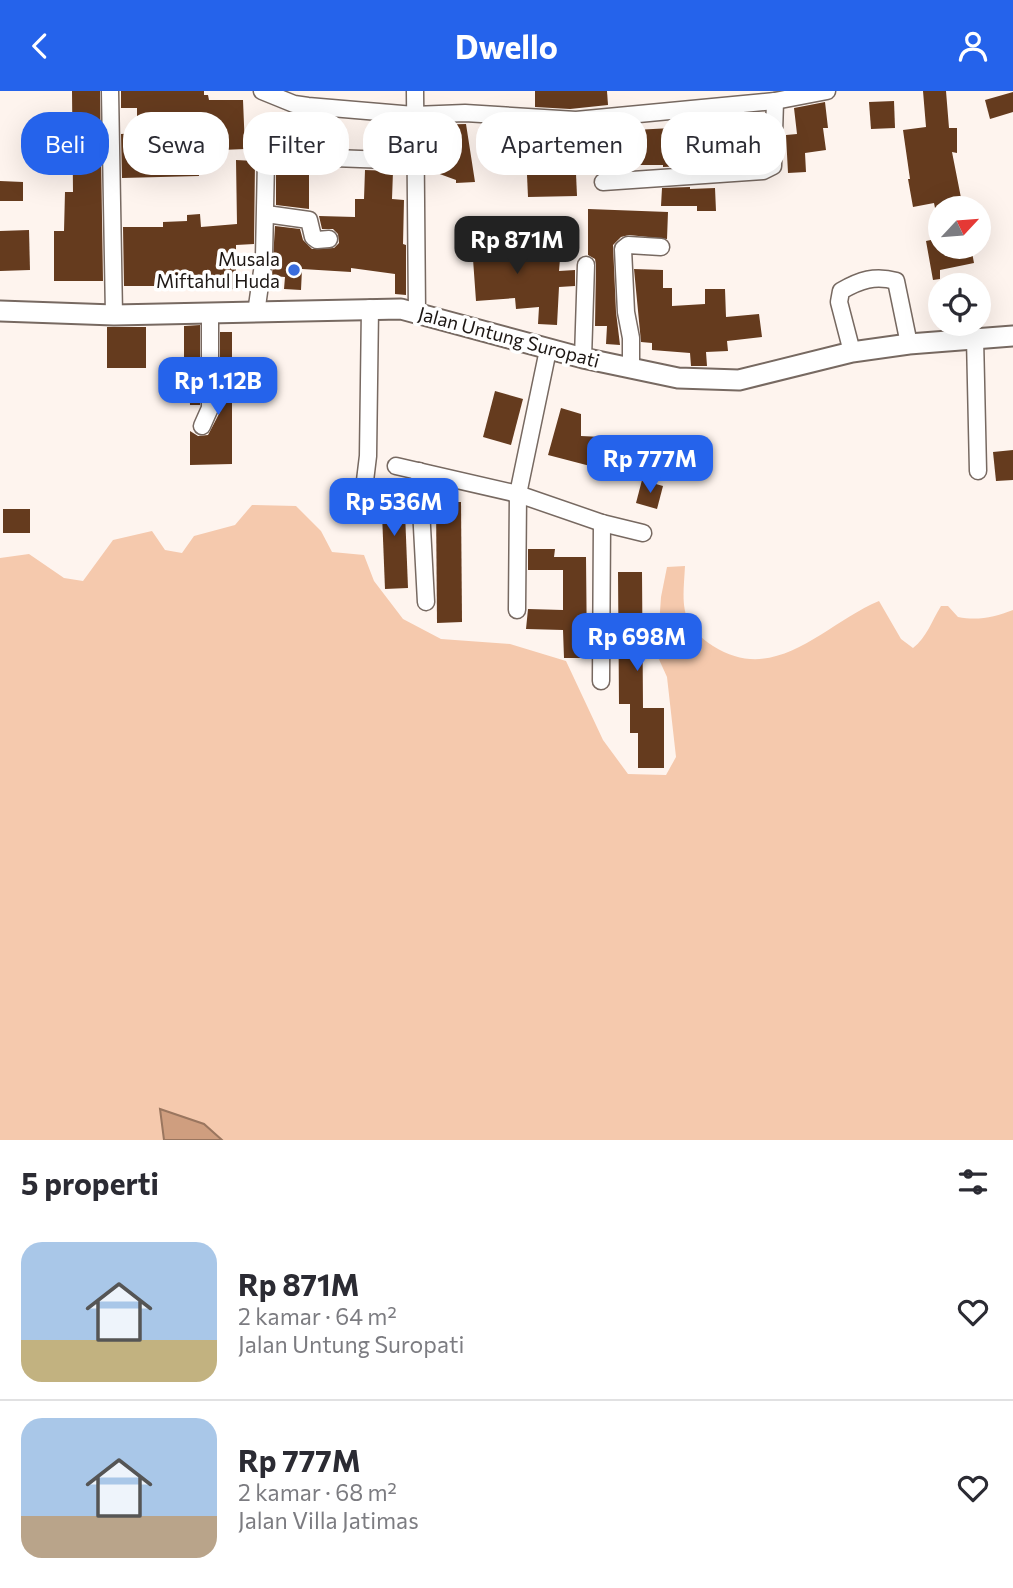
<!DOCTYPE html>
<html lang="id">
<meta charset="utf-8">
<style>
:root{--surface:#fff;--page:#f2f2f3;--text:#2b2b33;--muted:#7c7c81;--line:#e1e1e2;--accent:#2563eb}
body{margin:0;font-family:Commissioner,sans-serif;background:var(--page);color:var(--text);height:100vh;display:flex;flex-direction:column;font-size:26px;white-space:nowrap}
*{box-sizing:border-box;margin:0}
p{font-size:23px;color:var(--muted)}
.icon{flex:none;width:38px;height:38px;fill:none;stroke:currentColor;stroke-width:2;stroke-linecap:round;stroke-linejoin:round}
.map{position:relative;height:1049px;overflow:hidden}
.side{display:flex;flex-direction:column;background:var(--surface);flex:1}
.side>*{flex:none}
.guide{position:absolute;left:21px;top:21px;width:971px;height:63px;display:flex;gap:14px}
.needle{width:46px;rotate:64deg}
.buttons{position:absolute;left:928px;top:105px;display:grid;gap:14px}
.buttons a{display:grid;place-items:center;width:63px;height:63px;border-radius:50%;background:var(--surface);box-shadow:0 7px 28px #0002;font-size:35px}
.price{position:absolute;translate:-50% -60px;padding:0 16px;border-radius:14px;background:var(--accent);color:#fff;font-size:23px;line-height:46px;filter:drop-shadow(0 2px 4px #0008)}
.price::after{content:'';position:absolute;left:50%;top:42px;width:21px;height:16px;margin-left:-10px;background:inherit;clip-path:polygon(0 0,100% 0,50% 100%)}
.price.selected{background:#222;color:#fff}
ul{padding:0;list-style:none}
li{display:flex;align-items:center;gap:21px;height:175px;padding:0 21px}
li+li{border-top:2px solid var(--line)}
li span{display:grid;place-items:center;flex:none;width:196px;height:140px;border-radius:21px;color:#555}
li>.icon{margin-inline-start:auto}
span .icon{width:84px;height:84px;fill:#fffc;stroke-width:1}
li b{font-size:30px}
h2{display:flex;justify-content:space-between;align-items:center;height:84px;padding:0 21px;font-size:30px}
.tag{padding:0 24px;border-radius:28px;background:var(--surface);box-shadow:0 7px 28px #0002;font-size:24px;line-height:63px}
.tag.selected{background:var(--accent);color:#fff}
header{display:flex;justify-content:space-between;align-items:center;height:91px;padding:0 21px;background:var(--accent);color:#fff;font-size:32px;font-weight:700}
.map>svg:first-child{display:block}
.green{fill:#f5c9ad}
.water{fill:#cf9e7f;stroke:#9a765f;stroke-width:2}
.building{fill:#653b1e}
.lines{fill:none;stroke-linecap:round;stroke-linejoin:round}
.minor-casing{stroke:#776961;stroke-width:19}
.major-casing{stroke:#776961;stroke-width:23}
.minor{stroke:#fff;stroke-width:16}
.major{stroke:#fff;stroke-width:19}
.poi-dot{fill:#3a6ddd;stroke:#fff;stroke-width:2.5}
.labels{text-anchor:middle;stroke-width:7;stroke-linejoin:round;paint-order:stroke}
.poi-label{font-size:19px;fill:#1d1714;stroke:#fff;text-anchor:end}
.street-label{font-size:19px;fill:#1d1714;stroke:#fff}
</style>
<header><svg class="icon" aria-label="back" viewBox="0 0 24 24"><path d="M15 5l-7 7 7 7"/></svg>Dwello<svg class="icon" aria-label="person" viewBox="0 0 24 24"><circle cx="12" cy="8" r="4"/><path d="M4 21q1-7 8-7t8 7"/></svg></header>
<div class="map">
<svg width="1013" height="1049" viewBox="0 0 1013 1049">
<rect width="100%" height="100%" fill="#fef4ee"/>
<path class="green" d="M252,414l44,1 25,25 11,21 32,3 10,26 29,38 38,20 69,5 56,17 37,79 25,34 38,1 10,-18 -9,-80 -10,-22 4,-58 6,-30 18,-1c-2,37 -7,57 28,80 63,40 111,-22 166,-45l22,38 12,9c14,-11 18,-26 28,-42h7l10,11c20,4 37,0 55,-7v530h-791l-18,-16 -44,-15 4,31h-164v-582l29,-4 35,24 19,3 30,-41 39,-9 13,19 17,3 12,-17 41,-11z"/>
<path class="water" d="M160,1018l44,15 18,16h-58z"/>
<g class="building">
<path d="M72,0h28l3,190h-49v-50h10l1,-39h8z"/>
<path d="M121,0h83v4h4l1,5h34l2,49 -47,2 1,25 -77,2 -1,-44 16,-1v-25h-16z"/>
<path d="M535,0h72l1,14 -38,4 -35,-2z"/>
<path d="M923,0h23l3,37h8v25l-5,-1 11,56h-28l-1,-5 -21,4 -5,-28h2l-7,-49 23,-3z"/>
<path d="M1013,1v20l-23,7 -5,-19z"/>
<path d="M894,10l1,27 -24,1 -2,-27z"/>
<path d="M825,11l3,26h-5l3,22 -21,3 1,19 -18,1 -2,-38 11,-1 -3,-26z"/>
<path d="M276,22l22,2 1,6h21l1,26h-12v62l-33,-4z"/>
<path d="M737,24l1,17h5l1,26 -55,2v6l-26,1v-2h-29v-35l38,-2v-7z"/>
<path d="M466,33l9,58 -19,1v-3l-30,-11v-44z"/>
<path d="M575,60l2,45 -49,1 -2,-44z"/>
<path d="M236,69l19,1 -1,83 -18,1v44l-46,2v-3l-25,1v-3h-41l-1,-59h40v-5l24,-1v-6l13,-1 1,13 36,-3z"/>
<path d="M365,79l28,1 -1,28 12,1 -1,44 3,1v50l-11,-1v-20l-44,-6v4l-49,-3 -1,21 -17,-1 1,-12 -13,-1 3,-50 25,3 3,11 9,9 22,-1 5,-5 -1,-9 -5,-5h-11l-3,-13 36,1v-18h9z"/>
<path d="M0,90l23,1v19h-23z"/>
<path d="M690,96v2l25,-1 1,23h-19v-5h-36l1,-18z"/>
<path d="M588,118l80,3 -1,27 -38,-4 -8,2 -8,8 3,67 4,33 -14,-1 1,-18h-12l1,-61 -1,-6 -7,-4z"/>
<path d="M507,138l2,27 25,-2v4l26,1 -1,12 16,-1v16l-16,1 -2,38 -19,-1 1,-17 -23,2 -1,-11 -39,3 -5,-70z"/>
<path d="M29,139l1,40 -30,1v-40z"/>
<path d="M940,147v9h31l3,16 -34,7v9l-7,1 -7,-39z"/>
<path d="M634,178l29,1v18h9v18l33,-2v-15h20l1,28 33,-3 3,23 -35,4 1,10 -22,1 1,14h-16l-1,-13 -38,-3v-7l-11,-1z"/>
<path d="M200,234v80h-10l-2,-47h-4v-32z"/>
<rect x="107" y="236" width="39" height="41"/>
<path d="M220,241h12v132l-42,1v-34l8,5 10,-1 12,-23z"/>
<path d="M495,300l28,8 -12,46 -28,-8z"/>
<path d="M561,317l20,6v22l21,1 -8,30 -46,-12z"/>
<path d="M1013,359v30l-17,1 -3,-29z"/>
<path d="M642,389l21,6 -6,23 -21,-6z"/>
<path d="M404,396l4,101 -23,1 -4,-101z"/>
<path d="M436,411h25l1,120 -25,1z"/>
<rect x="3" y="418" width="27" height="24"/>
<path d="M528,458h27l-1,8h32l1,101h-23l-1,-28 -37,-1 2,-20 35,1v-40h-35z"/>
<path d="M618,481h24l1,136h21v60h-26v-35h-8v-29h-11z"/>
</g>
<g class="lines">
<g class="minor-casing">
<g id="minor">
<path d="M110,0l4,224"/>
<path d="M262,0l32,13 14,2 106,9 51,-2 111,7 199,-19 52,-10"/>
<path d="M415,0l2,221"/>
<path d="M333,67l82,3"/>
<path d="M603,91l160,-11 10,-5 2,-65"/>
<path d="M266,123l43,6 4,17 4,3 12,-1"/>
<path d="M256,222l8,-56 2,-97"/>
<path d="M975,247l3,133"/>
<path d="M852,261l-13,-50 2,-11c19,-11 34,-16 55,-10l13,63"/>
<path d="M583,267l3,-93"/>
<path d="M631,277v-30l-5,-26 -3,-63 5,-4 33,2"/>
<path d="M202,335l8,-18v-94"/>
<path d="M396,375l122,28 84,29 41,10"/>
<path d="M419,380l7,131"/>
<path d="M364,398l4,-33 2,-148"/>
<path d="M517,519l1,-116 30,-144"/>
<path d="M601,590l1,-158"/>
</g>
</g>
<g class="major-casing">
<path id="major" d="M0,220l114,4 287,-6 182,49 95,20 61,2 113,-28 57,-8 104,-8"/>
</g>
<use href="#minor" class="minor"/>
<use href="#major" class="major"/>
</g>
<circle class="poi-dot" cx="294" cy="179" r="7"/>
<g class="labels">
<g class="poi-label">
<text x="280" y="175">Musala<tspan x="280" dy="22">Miftahul Huda</tspan></text>
</g>
<g class="street-label">
<text transform="translate(509 246) rotate(15)" y="7">Jalan Untung Suropati</text>
</g>
</g>
</svg>
<div class="buttons">
<a><svg class="needle" viewBox="-14 -14 28 28"><path d="M0-13l5 13h-10z" fill="#e53935"/><path d="M0 13l5-13h-10z" fill="#7c7c81"/></svg></a>
<a><svg class="icon" aria-label="locate" viewBox="0 0 24 24"><circle cx="12" cy="12" r="6"/><path d="M12 2v4M12 18v4M2 12h4M18 12h4"/></svg></a>
</div>
<b class="price selected" style="left:517px;top:185px">Rp 871M</b>
<b class="price" style="left:218px;top:326px">Rp 1.12B</b>
<b class="price" style="left:650px;top:404px">Rp 777M</b>
<b class="price" style="left:394px;top:447px">Rp 536M</b>
<b class="price" style="left:637px;top:582px">Rp 698M</b>
<div class="guide">
<a class="tag selected">Beli</a>
<a class="tag">Sewa</a>
<a class="tag">Filter</a>
<a class="tag">Baru</a>
<a class="tag">Apartemen</a>
<a class="tag">Rumah</a>
</div>
</div>
<section class="side">
<h2>5 properti<svg class="icon" aria-label="filters" viewBox="0 0 24 24"><path d="M4 7h16M4 17h16"/><circle cx="9" cy="7" r="2"/><circle cx="15" cy="17" r="2"/></svg></h2>
<ul>
<li><span style="background:linear-gradient(#a9c7e8 70%,#c2b280 0)"><svg class="icon" aria-label="home" viewBox="0 0 24 24"><path d="M3 11l9-7 9 7M6 9v11h12V9"/></svg></span><div><b>Rp 871M</b><p>2 kamar · 64 m²</p><p>Jalan Untung Suropati</p></div><svg class="icon" aria-label="heart" viewBox="0 0 24 24"><path d="M12 20l-8-8c-3-5 5-10 8-4 3-6 11-1 8 4z"/></svg></li>
<li><span style="background:linear-gradient(#a9c7e8 70%,#b9a48a 0)"><svg class="icon" aria-label="home" viewBox="0 0 24 24"><path d="M3 11l9-7 9 7M6 9v11h12V9"/></svg></span><div><b>Rp 777M</b><p>2 kamar · 68 m²</p><p>Jalan Villa Jatimas</p></div><svg class="icon" aria-label="heart" viewBox="0 0 24 24"><path d="M12 20l-8-8c-3-5 5-10 8-4 3-6 11-1 8 4z"/></svg></li>
</ul>
</section>
